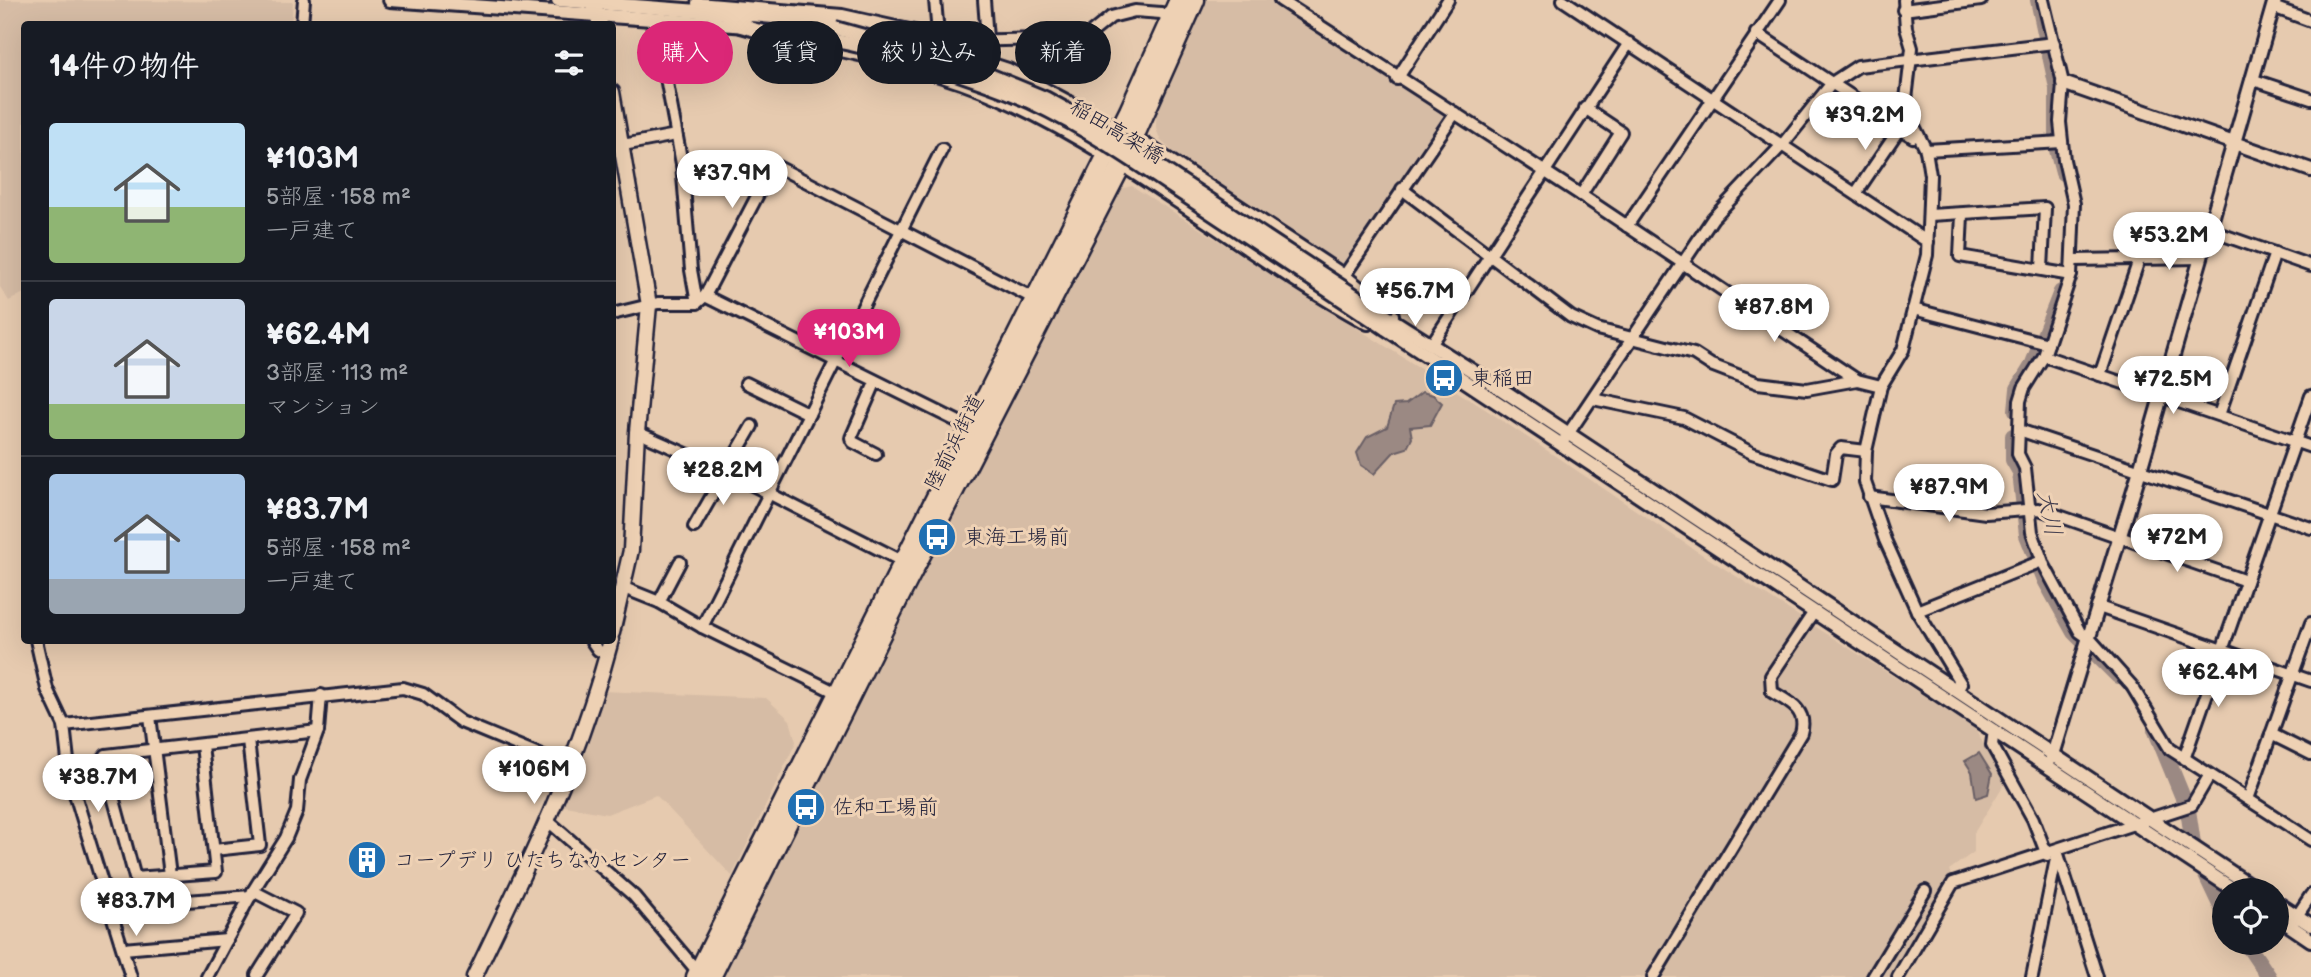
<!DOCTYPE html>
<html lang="ja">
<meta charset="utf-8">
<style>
:root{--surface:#171b24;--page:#20242c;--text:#f1f3f6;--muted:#9ea1a6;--line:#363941;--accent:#db2777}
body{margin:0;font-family:"Balsamiq Sans","Klee One",sans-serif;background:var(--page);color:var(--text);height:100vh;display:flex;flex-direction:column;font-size:26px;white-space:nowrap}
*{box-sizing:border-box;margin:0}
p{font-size:23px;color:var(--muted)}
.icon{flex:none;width:38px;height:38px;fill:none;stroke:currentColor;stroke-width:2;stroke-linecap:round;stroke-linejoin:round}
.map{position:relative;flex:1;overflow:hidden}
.sheet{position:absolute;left:21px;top:21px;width:595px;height:623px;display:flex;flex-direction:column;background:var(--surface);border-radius:7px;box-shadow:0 7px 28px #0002}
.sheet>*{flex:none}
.banner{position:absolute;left:637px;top:21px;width:665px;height:63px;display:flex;gap:14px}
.fabs{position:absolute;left:2212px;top:878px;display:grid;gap:14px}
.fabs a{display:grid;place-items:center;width:77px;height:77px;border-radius:50%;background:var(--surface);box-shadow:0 7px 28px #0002;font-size:35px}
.price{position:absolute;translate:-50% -60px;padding:0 16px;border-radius:24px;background:#fff;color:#222;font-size:23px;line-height:46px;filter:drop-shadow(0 2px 4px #0008)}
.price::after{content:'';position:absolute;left:50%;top:42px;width:21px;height:16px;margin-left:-10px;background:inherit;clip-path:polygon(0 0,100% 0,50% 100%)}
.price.current{background:var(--accent);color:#fff}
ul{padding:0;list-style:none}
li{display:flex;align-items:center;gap:21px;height:175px;padding:0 28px}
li+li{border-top:2px solid var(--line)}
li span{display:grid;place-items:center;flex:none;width:196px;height:140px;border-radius:7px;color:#555}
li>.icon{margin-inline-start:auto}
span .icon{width:84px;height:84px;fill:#fffc;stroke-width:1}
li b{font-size:30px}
h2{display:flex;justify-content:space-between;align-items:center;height:84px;padding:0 28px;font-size:30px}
.chip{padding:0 24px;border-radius:32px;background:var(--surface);box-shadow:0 7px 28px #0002;font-size:24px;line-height:63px}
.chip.current{background:var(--accent);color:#fff}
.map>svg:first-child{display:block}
.built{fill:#d6bca5}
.water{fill:#9b8983;stroke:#6b6066;stroke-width:2}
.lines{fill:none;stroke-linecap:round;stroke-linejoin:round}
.river{stroke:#9b8983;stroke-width:16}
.minor-casing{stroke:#22223b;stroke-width:16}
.tertiary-casing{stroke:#22223b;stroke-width:18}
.secondary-casing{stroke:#22223b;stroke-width:19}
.trunk-casing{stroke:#22223b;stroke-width:23}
.minor{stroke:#eed1b4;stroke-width:10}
.tertiary{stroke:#eed1b4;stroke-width:12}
.secondary{stroke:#eed1b4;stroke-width:14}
.trunk{stroke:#eed1b4;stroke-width:18}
.tertiary-bridge-casing{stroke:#22223b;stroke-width:18;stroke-linecap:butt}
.tertiary-bridge{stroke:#eed1b4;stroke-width:12}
.labels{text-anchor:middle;stroke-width:6;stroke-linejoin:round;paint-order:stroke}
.street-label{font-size:21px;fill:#22223b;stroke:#eed1b4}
.poi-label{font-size:21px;fill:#22223b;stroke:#eed1b4;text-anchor:start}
.water-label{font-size:23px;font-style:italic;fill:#464151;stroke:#eed1b4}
</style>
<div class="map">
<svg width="2311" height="977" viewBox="0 0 2311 977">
<rect width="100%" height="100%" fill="#e6caaf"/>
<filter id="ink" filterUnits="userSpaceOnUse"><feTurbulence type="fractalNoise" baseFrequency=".0143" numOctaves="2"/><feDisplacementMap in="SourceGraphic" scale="14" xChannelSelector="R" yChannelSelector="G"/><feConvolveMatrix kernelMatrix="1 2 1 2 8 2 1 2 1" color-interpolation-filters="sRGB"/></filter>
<g filter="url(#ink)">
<g class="built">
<path d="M0,0l293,2 -2,22h-267v269l-15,8 -9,-14z"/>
<path d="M1202,0h72l171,113 -102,155 -159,-107 -23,-20 -5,-12v-14z"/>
<path d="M1132,186l356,225 207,139 279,178 32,53 -32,52v19l-25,18 3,7 -59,100h-1171l394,-787z"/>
<path d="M602,691l164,7 24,22 6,22 -64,134 -76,-81 -49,19 -47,-9z"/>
</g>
<g class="water">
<path d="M1422,392l11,3 9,8 -12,22 -20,2 2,11 -5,10 -13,4 -20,22 -13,-9 -4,-12 10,-16 20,-10 7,-22 12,-1z"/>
<path d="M1979,753l13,21 -4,20 -12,4 -4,-26 -7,-11z"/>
</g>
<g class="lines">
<g class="river">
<path d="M2038,0l19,88v62l6,23"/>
<path d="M2016,410l2,-21 14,-23 29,-74"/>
<path d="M2013,436v24l7,12 7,63 18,45 29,52 44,44"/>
<path d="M2155,729l33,81 6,40 30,63"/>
<path d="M2246,943l23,34"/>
</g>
<g class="minor-casing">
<g id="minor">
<path d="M935,0l3,34"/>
<path d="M984,0l3,39"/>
<path d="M1280,0l301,195 276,185 24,6"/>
<path d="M1563,0l365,242"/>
<path d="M1904,0l2,28 6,20 -7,60 21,42 4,25 -3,80 -24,95 -22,36 -15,65 -1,31 20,58 32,71 44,73 -5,7"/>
<path d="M2043,0l20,83 -3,39 4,38 10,44 -3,71 -27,81 -20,32 -4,13 -2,53 7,14 7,64 12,33 36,67 10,7 42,47 38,63 141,91"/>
<path d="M697,3l145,12 117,26 126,-3 26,-21 24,-6 26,2 11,6"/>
<path d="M2273,7l38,14"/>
<path d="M1903,10l78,-10"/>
<path d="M663,20l1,47 18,97 9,106 6,33"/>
<path d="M302,24l2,-24"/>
<path d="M1756,33l157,104 3,-2"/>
<path d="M1397,79l51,-79"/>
<path d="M2251,79l60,20"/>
<path d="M623,145l53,-10"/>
<path d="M1926,150l136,-8"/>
<path d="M682,164l86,11 -63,121"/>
<path d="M768,175l6,-10 261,134"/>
<path d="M1402,189l169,128 26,12 97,25 17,11 47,18 49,6 50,-9"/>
<path d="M1856,193l44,-65"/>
<path d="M1581,195l40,-63 -36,-24"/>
<path d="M1930,215l115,-7 -3,61"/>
<path d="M1962,215l-2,41 111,19"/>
<path d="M1627,226l153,-226"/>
<path d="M2209,230l102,36"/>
<path d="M2073,260l127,-2"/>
<path d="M1344,276l111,-163"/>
<path d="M1913,309l135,35"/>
<path d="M612,314l46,-11h39l8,-7 264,131"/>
<path d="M1431,345l198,-302"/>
<path d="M2044,356l267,91"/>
<path d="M2100,375l40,-118"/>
<path d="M746,383l63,31"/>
<path d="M875,383l-24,55 2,4 23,12"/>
<path d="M1593,399l91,19 68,35 80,27 4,-26 5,-6 25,3"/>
<path d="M2219,415l56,-162"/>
<path d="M2019,430l292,98"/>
<path d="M637,432l88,39 177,90"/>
<path d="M1564,440l149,-222 70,-74 49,-61 26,-17 196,-23"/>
<path d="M1869,497l117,16 53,-4 207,72"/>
<path d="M694,527l58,-101"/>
<path d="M624,588l35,14 43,25 135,66"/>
<path d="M659,602l21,-40"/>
<path d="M2099,607l212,74"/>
<path d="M1917,611l125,-50"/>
<path d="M702,627l240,-478"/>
<path d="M36,640l11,49 17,36 6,53 61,199"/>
<path d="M591,640l7,10 9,5"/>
<path d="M150,716l20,159"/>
<path d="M64,725l339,-37 20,6 38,28 109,45"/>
<path d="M1994,730l-2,15 41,74 14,36"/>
<path d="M2271,734l40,20"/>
<path d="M202,745l14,127 -81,6 -32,-119 3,-4 212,-24"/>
<path d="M2184,759l127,-363"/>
<path d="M2248,799l63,-176"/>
<path d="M547,820l87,76 64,76"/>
<path d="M214,850l46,-5 -12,-105"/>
<path d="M2057,851l40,126"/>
<path d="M253,891l43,22 -39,62"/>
<path d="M110,907l141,-11"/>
<path d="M2293,922l18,-27"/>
<path d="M123,949l104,-9"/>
<path d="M207,977l46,-86 33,-53 11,-27 3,-31 18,-49 3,-36"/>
<path d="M1653,977l148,-244c7,-23 -12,-31 -29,-41l-1,-16 43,-64"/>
<path d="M1873,977l52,-86"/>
<path d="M1898,977l55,-94 239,-78 17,-29"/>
<path d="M2032,977l25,-123"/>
</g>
</g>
<g class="tertiary-casing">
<g id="tertiary">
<path d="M390,0l357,26"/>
<path d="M558,0l280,22 53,10 117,38 127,68 209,138 48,39"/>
<path d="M741,26c86,24 178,35 260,72 132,60 241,156 367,225"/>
<path d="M2063,83l248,87"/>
<path d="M1389,318l112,71 758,502"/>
<path d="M1385,328l851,563"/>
<path d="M2052,758l88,-288 135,-470"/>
<path d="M2277,903l34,22"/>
<path d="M2277,917l34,23"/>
</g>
</g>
<g class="secondary-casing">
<g id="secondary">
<path d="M592,0l8,24"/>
<path d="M612,92l37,213 -12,127 -6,118 -19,83"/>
<path d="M474,977c53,-109 106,-219 137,-337"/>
</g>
</g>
<g class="trunk-casing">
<g id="trunk">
<path d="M696,977l433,-866 50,-111"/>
<path d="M711,977l192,-387 219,-426 73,-164"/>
</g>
</g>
<use href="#minor" class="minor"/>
<use href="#tertiary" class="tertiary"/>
<use href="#secondary" class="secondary"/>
<use href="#trunk" class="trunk"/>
<g class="tertiary-bridge-casing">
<g id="tertiary-bridge">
<path d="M835,28l123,34 87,36 60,33 284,187"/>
<path d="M799,34c72,12 141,31 209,58 64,26 121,66 178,104 66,44 132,88 199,132"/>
</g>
</g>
<use href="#tertiary-bridge" class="tertiary-bridge"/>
</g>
</g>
<defs>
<g id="bus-disc" transform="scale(2.0125)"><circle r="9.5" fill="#1f6fb2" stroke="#eed1b4"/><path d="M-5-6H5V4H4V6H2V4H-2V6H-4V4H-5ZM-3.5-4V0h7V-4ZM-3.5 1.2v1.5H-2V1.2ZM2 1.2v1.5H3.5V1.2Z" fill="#fff"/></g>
<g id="building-disc" transform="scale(2.0125)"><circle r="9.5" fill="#1f6fb2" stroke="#eed1b4"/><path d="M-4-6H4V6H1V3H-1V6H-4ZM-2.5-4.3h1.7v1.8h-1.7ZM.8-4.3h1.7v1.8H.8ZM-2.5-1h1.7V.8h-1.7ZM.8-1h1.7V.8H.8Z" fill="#fff"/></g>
</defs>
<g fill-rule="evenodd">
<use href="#bus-disc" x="1444" y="378"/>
<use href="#bus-disc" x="937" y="537"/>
<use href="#bus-disc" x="806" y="807"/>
<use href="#building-disc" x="367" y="860"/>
</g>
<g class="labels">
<g class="street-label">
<text transform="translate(1117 131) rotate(31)" y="7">稲田高架橋</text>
<text transform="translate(954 442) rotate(-63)" y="7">陸前浜街道</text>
</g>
<g class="poi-label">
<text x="1471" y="385">東稲田</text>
<text x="964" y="544">東海工場前</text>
<text x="833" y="814">佐和工場前</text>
<text x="394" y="867">コープデリ ひたちなかセンター</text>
</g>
<g class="water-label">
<text transform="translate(2050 513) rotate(79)" y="8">大川</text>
</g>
</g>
</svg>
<div class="fabs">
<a><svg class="icon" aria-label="locate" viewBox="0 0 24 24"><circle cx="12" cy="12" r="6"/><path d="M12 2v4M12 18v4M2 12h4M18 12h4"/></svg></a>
</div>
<b class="price" style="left:1865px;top:152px">¥39.2M</b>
<b class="price" style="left:732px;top:210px">¥37.9M</b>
<b class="price" style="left:2169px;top:272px">¥53.2M</b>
<b class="price" style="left:1415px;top:328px">¥56.7M</b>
<b class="price" style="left:1774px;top:344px">¥87.8M</b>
<b class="price current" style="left:849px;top:369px">¥103M</b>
<b class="price" style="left:2173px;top:416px">¥72.5M</b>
<b class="price" style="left:723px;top:507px">¥28.2M</b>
<b class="price" style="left:1949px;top:524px">¥87.9M</b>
<b class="price" style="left:2177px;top:574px">¥72M</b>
<b class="price" style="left:2218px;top:709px">¥62.4M</b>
<b class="price" style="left:534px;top:806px">¥106M</b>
<b class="price" style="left:98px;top:814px">¥38.7M</b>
<b class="price" style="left:136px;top:938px">¥83.7M</b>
<div class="banner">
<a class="chip current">購入</a>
<a class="chip">賃貸</a>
<a class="chip">絞り込み</a>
<a class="chip">新着</a>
</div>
<section class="sheet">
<h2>14件の物件<svg class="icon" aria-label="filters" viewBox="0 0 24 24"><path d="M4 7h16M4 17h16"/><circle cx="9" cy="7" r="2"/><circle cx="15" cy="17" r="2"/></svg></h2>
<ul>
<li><span style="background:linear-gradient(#bfe0f5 60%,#8fb573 0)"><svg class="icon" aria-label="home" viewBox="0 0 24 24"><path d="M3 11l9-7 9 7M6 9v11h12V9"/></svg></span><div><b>¥103M</b><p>5部屋 · 158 m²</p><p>一戸建て</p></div></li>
<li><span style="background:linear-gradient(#c9d6e8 75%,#8fb573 0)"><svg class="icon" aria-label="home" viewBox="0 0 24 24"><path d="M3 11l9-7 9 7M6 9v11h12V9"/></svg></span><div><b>¥62.4M</b><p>3部屋 · 113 m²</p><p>マンション</p></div></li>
<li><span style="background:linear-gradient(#a9c7e8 75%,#9aa5b1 0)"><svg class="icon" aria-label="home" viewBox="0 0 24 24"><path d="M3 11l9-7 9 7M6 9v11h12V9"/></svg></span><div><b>¥83.7M</b><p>5部屋 · 158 m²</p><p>一戸建て</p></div></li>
</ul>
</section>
</div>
